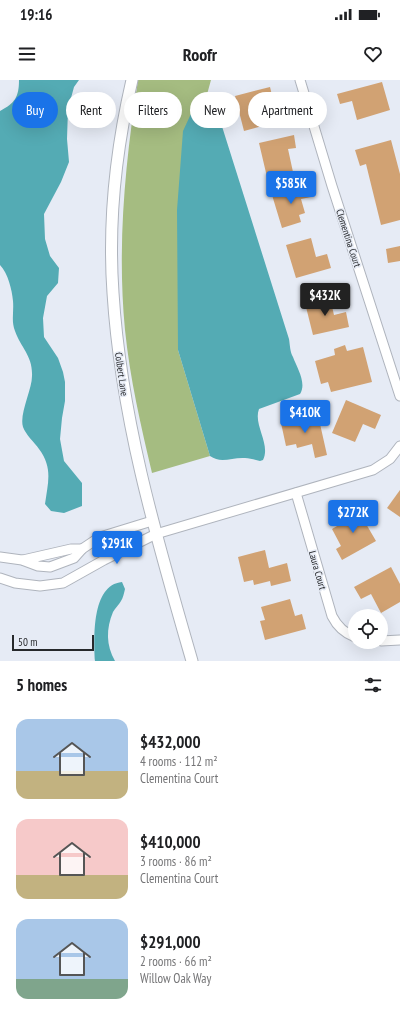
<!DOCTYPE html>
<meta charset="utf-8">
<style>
:root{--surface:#fff;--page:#f6f6f6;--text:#202124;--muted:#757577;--accent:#1a73e8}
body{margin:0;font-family:"PT Sans Narrow",sans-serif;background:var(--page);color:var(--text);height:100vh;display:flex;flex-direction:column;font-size:15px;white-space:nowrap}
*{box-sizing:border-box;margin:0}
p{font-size:13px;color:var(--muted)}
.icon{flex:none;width:22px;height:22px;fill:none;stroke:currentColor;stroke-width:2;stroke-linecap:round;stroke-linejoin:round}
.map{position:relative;height:581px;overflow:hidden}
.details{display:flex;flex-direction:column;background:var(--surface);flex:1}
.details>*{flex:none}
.guide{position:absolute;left:12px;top:12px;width:376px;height:36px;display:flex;gap:8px}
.fabs{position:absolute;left:348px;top:529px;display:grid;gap:8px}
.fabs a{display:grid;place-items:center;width:40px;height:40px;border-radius:50%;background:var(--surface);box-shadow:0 4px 16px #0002;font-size:20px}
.scale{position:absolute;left:12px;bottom:10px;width:82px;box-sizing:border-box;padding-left:4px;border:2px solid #27292c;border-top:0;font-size:11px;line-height:14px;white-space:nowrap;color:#27292c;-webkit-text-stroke:3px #e6ebf5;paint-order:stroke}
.price{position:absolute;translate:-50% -34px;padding:0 9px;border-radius:4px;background:var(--accent);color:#fff;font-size:13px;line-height:26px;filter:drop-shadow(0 1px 2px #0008)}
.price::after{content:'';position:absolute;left:50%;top:24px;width:12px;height:9px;margin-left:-6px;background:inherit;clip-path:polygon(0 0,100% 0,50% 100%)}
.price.on{background:#222;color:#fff}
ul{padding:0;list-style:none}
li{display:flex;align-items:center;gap:12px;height:100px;padding:0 16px}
li span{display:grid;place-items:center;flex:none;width:112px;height:80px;border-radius:12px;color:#555}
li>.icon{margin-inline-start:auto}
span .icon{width:48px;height:48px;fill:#fffc;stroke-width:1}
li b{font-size:17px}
h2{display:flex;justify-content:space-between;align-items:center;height:48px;padding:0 16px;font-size:17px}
.chip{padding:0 14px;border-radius:18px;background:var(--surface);box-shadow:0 4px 16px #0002;font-size:14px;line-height:36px}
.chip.on{background:var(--accent);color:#fff}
.status{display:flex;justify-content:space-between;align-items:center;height:28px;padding:0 20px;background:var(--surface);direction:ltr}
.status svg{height:11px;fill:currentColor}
header{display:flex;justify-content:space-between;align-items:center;height:52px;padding:0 16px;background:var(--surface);font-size:18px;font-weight:700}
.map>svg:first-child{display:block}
.forest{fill:#a5bc81}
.water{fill:#54abb4}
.building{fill:#d1a273}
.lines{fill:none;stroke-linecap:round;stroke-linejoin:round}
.minor-casing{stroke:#afb4bd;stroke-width:11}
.tertiary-casing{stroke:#afb4bd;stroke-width:13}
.minor{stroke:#fff;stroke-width:9}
.tertiary{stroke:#fff;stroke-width:11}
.labels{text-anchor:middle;stroke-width:3;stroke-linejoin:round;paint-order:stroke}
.street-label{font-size:10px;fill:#27292c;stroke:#e6ebf5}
</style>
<div class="status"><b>19:16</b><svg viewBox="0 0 49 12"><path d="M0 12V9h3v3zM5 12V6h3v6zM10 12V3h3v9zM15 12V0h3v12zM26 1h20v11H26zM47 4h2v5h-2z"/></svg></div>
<header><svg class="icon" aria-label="menu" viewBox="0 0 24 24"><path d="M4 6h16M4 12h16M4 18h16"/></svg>Roofr<svg class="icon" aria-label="heart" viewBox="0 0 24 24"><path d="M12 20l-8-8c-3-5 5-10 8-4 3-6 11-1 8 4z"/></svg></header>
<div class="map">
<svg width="400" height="581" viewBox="0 0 400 581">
<rect width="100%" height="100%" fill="#e6ebf5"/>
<path class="forest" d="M138,0h73l-5,18 -10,5 -18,247 32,106 -58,17c-11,-47 -22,-94 -27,-143 -8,-83 0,-167 13,-250z"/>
<g class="water">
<path d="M19,0h60l-5,7 -6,22 -1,30 2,23 -8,20 -17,32 1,25 5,17 9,12 -1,15 -11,13 -4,22 1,19 14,21 5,14 2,10v19l-3,17 -2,21 4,22 18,22v23l-18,7 -13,-2 -6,-7c3,-22 8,-36 -6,-55 -5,-7 -13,-14 -16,-22 -4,-13 9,-37 9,-51 1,-20 -11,-28 -17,-45 -4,-10 -1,-19 -2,-30 -1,-11 -5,-28 -13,-36v-154c15,-8 19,-14 19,-31z"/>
<path d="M206,18h5l3,3 75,238c1,6 1,13 4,18 4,11 14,26 7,37l-41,15c-6,16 12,35 4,51l-3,1c-5,-1 -10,-3 -15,-3 -13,-1 -24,6 -35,-2l-32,-106 -1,-140 6,-79 13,-28z"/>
<path d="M122,502l3,7c-1,4 -2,9 -4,12 -2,4 -6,7 -8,11 -7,17 -7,33 2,49h-20c-1,-22 -4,-76 27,-79z"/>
</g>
<g class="building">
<path d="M382,2l8,28 -33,10 -5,-19 -12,3 -3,-10z"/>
<path d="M270,7l3,12 -8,2 4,16 -5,1 2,7 -22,6 -9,-35z"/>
<path d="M294,55l2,13 -8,1 5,23 -26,5 -8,-34z"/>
<path d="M391,60l9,34v46l-19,5 -15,-61 -6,2 -5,-16z"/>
<path d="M307,104l4,13 -10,2 4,14 -6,2 2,7 -19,6 -10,-33z"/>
<path d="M311,158l5,19 11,-3 4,14 -35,10 -10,-33z"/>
<path d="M400,166v15l-12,2 -2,-14z"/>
<path d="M330,218l4,17 12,-3 3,15 -36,8 -8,-32z"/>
<path d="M345,265l2,6 16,-4 9,35 -41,10 -3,-10 -7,2 -6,-23 20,-6 -1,-6z"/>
<path d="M346,320l35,15 -6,14 -12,-5 -8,18 -23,-9z"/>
<path d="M318,335l9,40 -12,3 -3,-14 -15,4 -1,-4 -10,2 -5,-23z"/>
<path d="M400,410v27l-13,-9z"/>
<path d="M355,425l21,36 -34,19 -6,-11 5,-3 -9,-17 17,-10 -5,-8z"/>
<path d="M265,470l4,18 18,-5 4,18 -20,5 -1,-5 -16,4 -1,-5 -9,2 -6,-25z"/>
<path d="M391,487l9,17v18l-19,11 -10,-19 -10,5 -7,-12z"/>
<path d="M290,519l5,17 7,-2 4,15 -41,11 -5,-19 5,-1 -4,-13z"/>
</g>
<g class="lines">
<g class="minor-casing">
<g id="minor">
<path d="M300,0l32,106 68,210"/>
<path d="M296,413l36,123c5,10 12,17 23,21"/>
<path d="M0,477l22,3 16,6 12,1 24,-9 8,-9 18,-12 52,-16"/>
<path d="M23,480l48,-11h11"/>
<path d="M0,498l15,5 25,3 23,-3 41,-23 52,-26 217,-64 17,-11 10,-13"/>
<path d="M381,561l19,-1"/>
</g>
</g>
<g class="tertiary-casing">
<path id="tertiary" d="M132,0c-16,69 -24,142 -19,213 8,126 44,247 79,368"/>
</g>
<use href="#minor" class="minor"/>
<use href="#tertiary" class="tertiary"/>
</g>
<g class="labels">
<g class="street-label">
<text transform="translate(349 158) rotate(72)" y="4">Clementina Court</text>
<text transform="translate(122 294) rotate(82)" y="4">Colbert Lane</text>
<text transform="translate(318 490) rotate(74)" y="4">Laura Court</text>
</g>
</g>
</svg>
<div class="fabs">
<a><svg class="icon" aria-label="locate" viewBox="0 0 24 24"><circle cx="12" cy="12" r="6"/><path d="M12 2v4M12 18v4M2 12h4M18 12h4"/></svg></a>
</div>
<div class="scale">50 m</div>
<b class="price" style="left:291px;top:125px">$585K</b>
<b class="price on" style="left:325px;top:237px">$432K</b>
<b class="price" style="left:305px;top:354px">$410K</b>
<b class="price" style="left:353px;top:454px">$272K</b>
<b class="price" style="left:117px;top:485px">$291K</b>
<div class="guide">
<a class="chip on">Buy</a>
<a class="chip">Rent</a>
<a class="chip">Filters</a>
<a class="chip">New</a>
<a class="chip">Apartment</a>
</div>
</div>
<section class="details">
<h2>5 homes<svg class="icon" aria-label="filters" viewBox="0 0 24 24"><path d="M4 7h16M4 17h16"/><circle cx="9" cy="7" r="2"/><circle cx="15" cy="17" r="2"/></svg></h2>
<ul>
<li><span style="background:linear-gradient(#a9c7e8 65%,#c2b280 0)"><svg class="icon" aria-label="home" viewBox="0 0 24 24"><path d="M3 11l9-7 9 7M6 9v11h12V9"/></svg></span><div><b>$432,000</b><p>4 rooms · 112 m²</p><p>Clementina Court</p></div></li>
<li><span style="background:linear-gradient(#f6c9c9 70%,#c2b280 0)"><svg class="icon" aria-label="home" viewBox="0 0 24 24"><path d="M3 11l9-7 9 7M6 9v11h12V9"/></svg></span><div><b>$410,000</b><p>3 rooms · 86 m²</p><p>Clementina Court</p></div></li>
<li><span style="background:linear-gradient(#a9c7e8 75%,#7fa58c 0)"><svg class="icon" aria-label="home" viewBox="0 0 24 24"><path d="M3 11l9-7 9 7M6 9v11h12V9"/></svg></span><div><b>$291,000</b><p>2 rooms · 66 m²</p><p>Willow Oak Way</p></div></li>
</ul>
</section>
